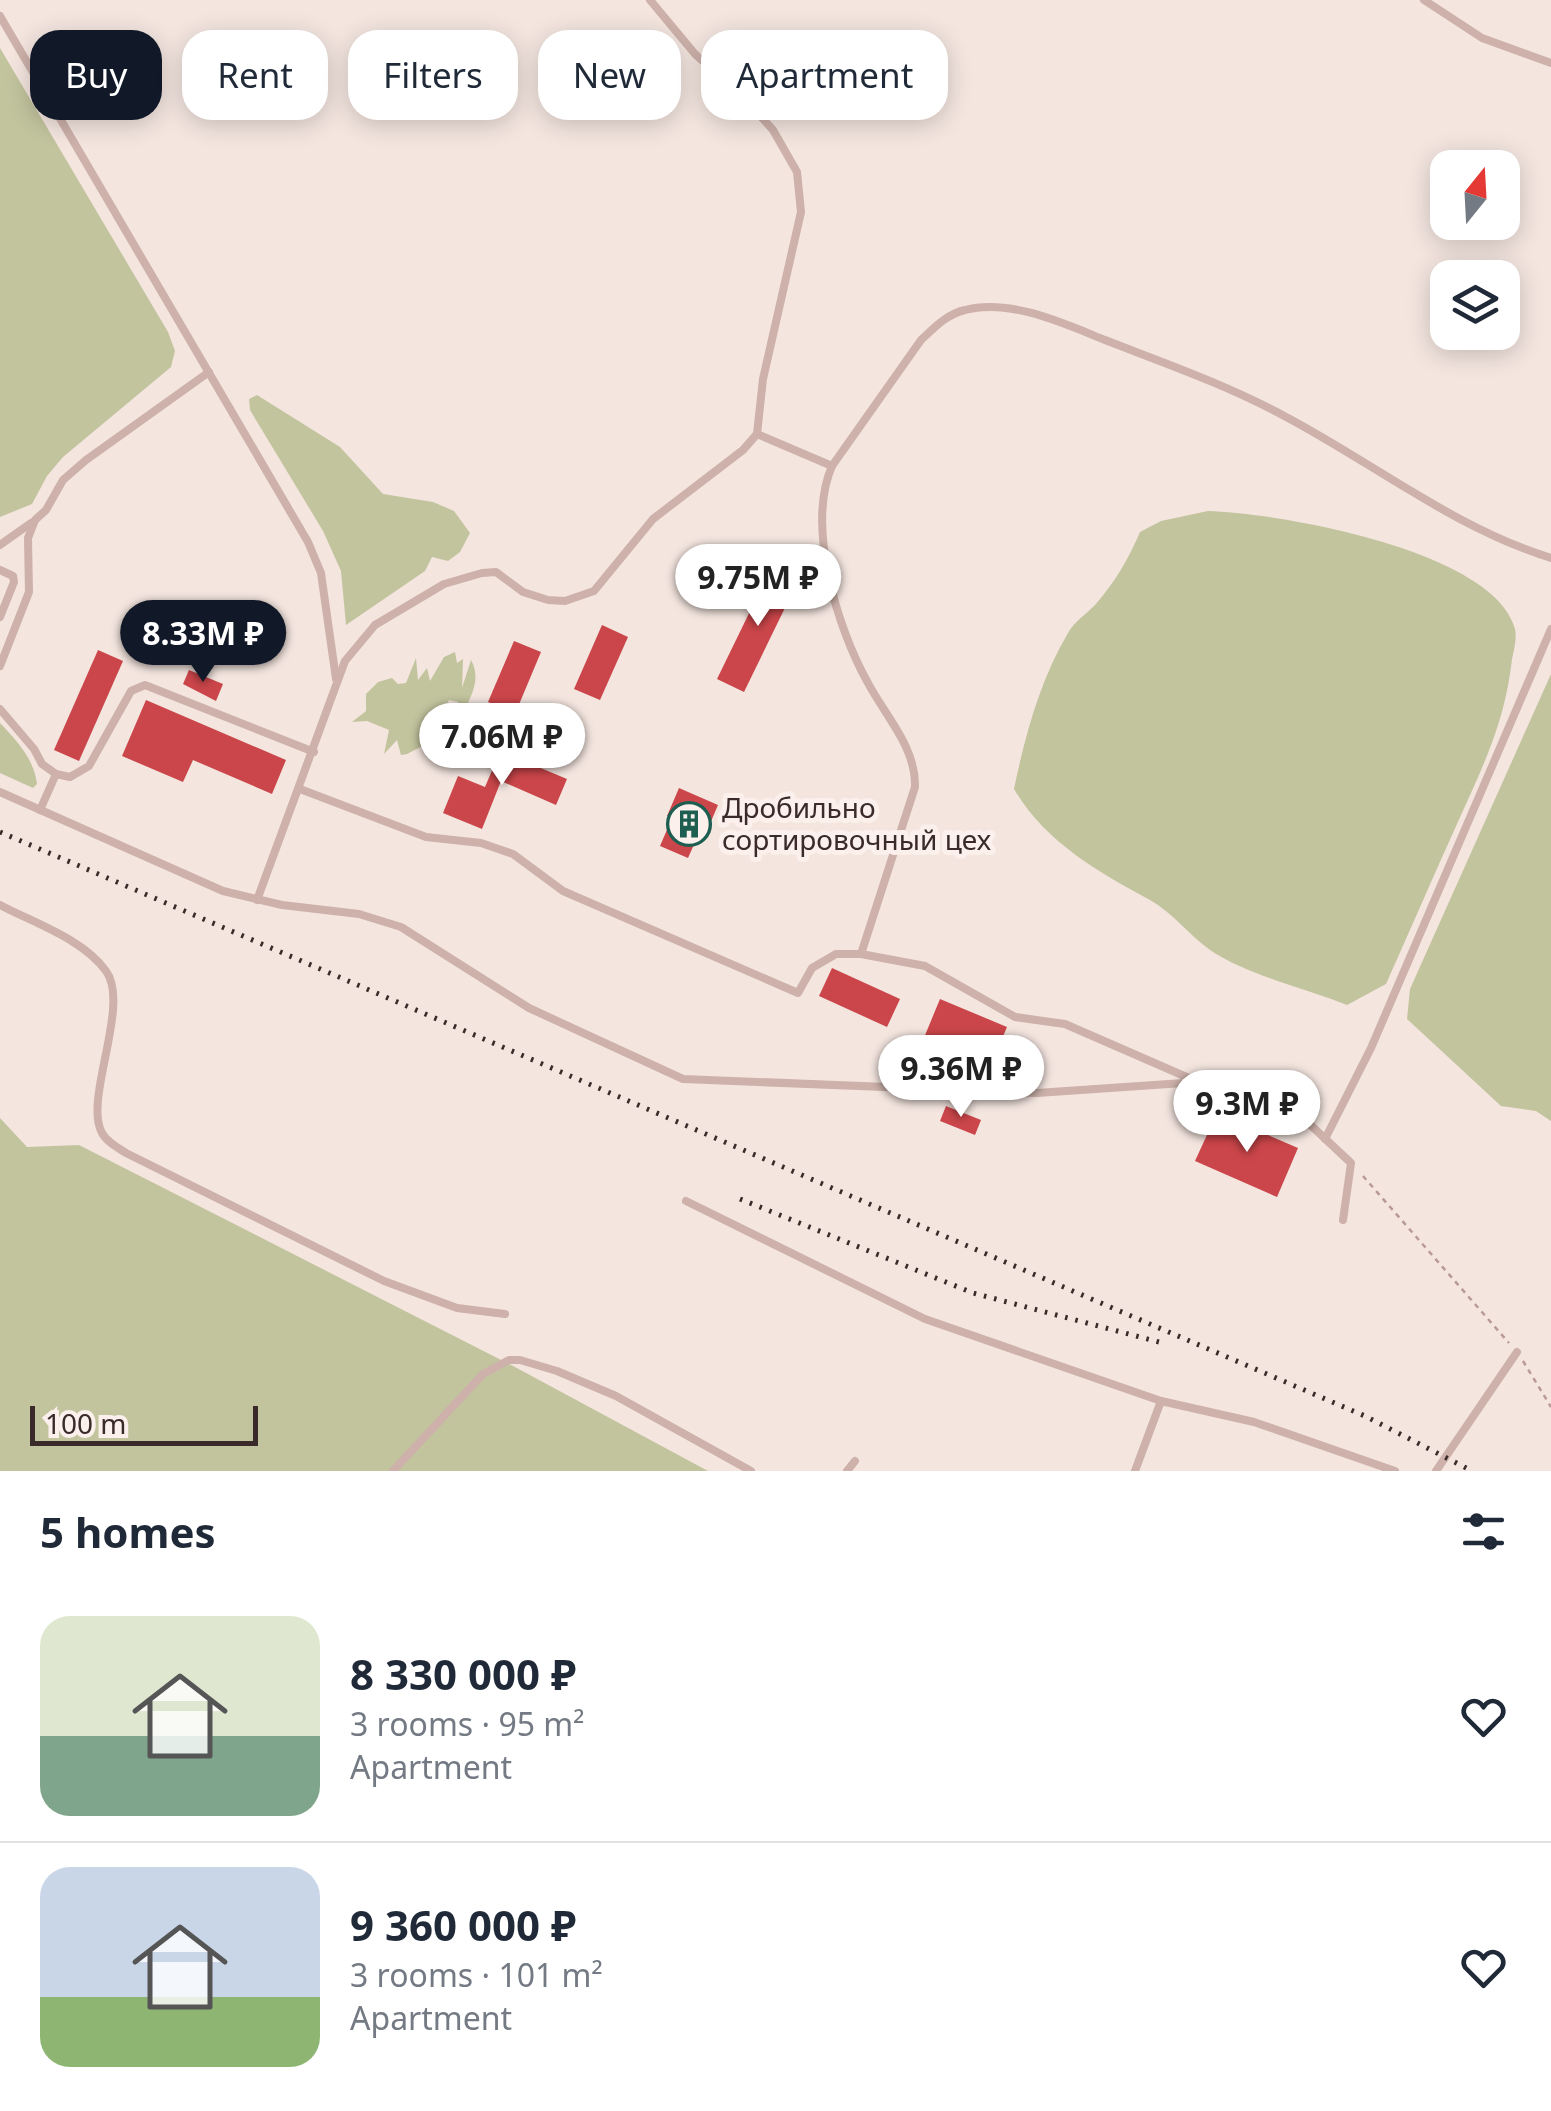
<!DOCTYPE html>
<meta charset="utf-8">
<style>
:root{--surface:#fff;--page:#f6f6f7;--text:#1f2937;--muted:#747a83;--line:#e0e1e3;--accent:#111827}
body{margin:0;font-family:"Noto Sans",sans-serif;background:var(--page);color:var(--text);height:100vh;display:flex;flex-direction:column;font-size:38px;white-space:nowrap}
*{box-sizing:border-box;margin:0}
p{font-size:32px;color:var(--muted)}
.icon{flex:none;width:55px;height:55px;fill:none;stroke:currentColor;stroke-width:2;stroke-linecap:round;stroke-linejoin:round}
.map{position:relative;height:1471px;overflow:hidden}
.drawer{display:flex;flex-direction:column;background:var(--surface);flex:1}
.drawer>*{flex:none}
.top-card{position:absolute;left:30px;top:30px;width:1000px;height:90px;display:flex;gap:20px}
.needle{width:65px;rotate:18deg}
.tools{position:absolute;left:1430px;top:150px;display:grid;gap:20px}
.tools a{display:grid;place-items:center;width:90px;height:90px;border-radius:20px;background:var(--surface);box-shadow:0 5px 25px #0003;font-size:50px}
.scale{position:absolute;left:30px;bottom:25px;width:228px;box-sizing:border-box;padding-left:10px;border:5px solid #3a2b2a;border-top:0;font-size:28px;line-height:35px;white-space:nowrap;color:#3a2b2a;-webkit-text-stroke:8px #fbf0ec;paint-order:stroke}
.price{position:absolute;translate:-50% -85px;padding:0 22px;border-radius:35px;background:#fff;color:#222;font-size:32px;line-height:65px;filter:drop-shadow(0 2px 5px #0008)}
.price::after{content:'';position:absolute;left:50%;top:60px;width:30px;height:22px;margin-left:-15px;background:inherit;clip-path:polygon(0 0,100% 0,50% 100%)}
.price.active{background:var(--accent);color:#fff}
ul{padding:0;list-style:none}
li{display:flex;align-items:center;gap:30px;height:250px;padding:0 40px}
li+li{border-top:2px solid var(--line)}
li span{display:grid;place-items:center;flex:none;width:280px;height:200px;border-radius:30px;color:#555}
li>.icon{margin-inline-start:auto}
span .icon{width:120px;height:120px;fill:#fffc;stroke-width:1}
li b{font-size:42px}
h2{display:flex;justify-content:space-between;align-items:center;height:120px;padding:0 40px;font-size:42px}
.pill{padding:0 35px;border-radius:30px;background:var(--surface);box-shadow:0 5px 25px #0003;font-size:35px;line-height:90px}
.pill.active{background:var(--accent);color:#fff}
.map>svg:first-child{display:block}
.green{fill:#c2c49e}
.building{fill:#cb464a}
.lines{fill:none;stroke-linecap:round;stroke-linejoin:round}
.path{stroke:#b99a94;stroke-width:2.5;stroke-dasharray:5 5;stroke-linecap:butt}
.service{stroke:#cdb1aa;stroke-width:8}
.rail{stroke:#3a2b2a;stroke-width:5;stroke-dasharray:2.5 8;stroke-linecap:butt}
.labels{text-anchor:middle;stroke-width:10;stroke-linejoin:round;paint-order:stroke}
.poi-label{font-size:28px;fill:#3a2b2a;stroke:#fbf0ec;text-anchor:start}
</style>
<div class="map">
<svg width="1551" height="1471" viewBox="0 0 1551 1471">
<rect width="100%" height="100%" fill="#f4e5df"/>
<g class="green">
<path d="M0,48l168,284 7,19 -4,16 -108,90 -16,19 -15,28 -32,13z"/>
<path d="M257,395l83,52 43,47 50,8 21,9 16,22 -10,19 -12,9 -16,-4 -7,14 -79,54 -5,-54 -18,-40 -73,-121 -1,-11z"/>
<path d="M1208,511c70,2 286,39 307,118 2,9 -1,21 -3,30 -7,64 -29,107 -55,165 -24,53 -47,106 -71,160l-39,21c-44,-18 -98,-29 -137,-55 -21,-15 -37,-37 -60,-50 -52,-28 -105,-58 -136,-111 11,-53 26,-109 54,-156 6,-11 18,-19 27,-28 20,-23 33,-45 45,-73l21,-11z"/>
<path d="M455,652l2,11 6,-4 -1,29 9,-28c11,21 -1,36 -8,55l-5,-13 -9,-2 -3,6v28l-39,20 -6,1 -4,-15 -13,14 5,-24 -22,-9 -15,1 14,-11v-17l12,-12 14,-4 6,6 8,-1 10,-25 2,22 9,-12 3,13 14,-24z"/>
<path d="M1551,674v447l-15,-10 -35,-5 -94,-87 3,-30z"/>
<path d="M0,723c17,18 34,36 37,61l-4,4 -33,-15z"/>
<path d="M0,1118l27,29 52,-2 436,222 193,104h-708z"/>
</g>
<g class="building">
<path d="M772,566l27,13 -55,113 -27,-13z"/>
<path d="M602,625l26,12 -28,63 -26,-11z"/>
<path d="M514,641l27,11 -26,62 -27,-12z"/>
<path d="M98,650l25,11 -44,100 -25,-11z"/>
<path d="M189,670l34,14 -7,17 -33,-17z"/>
<path d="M146,700l140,60 -14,34 -79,-34 -10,22 -61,-26z"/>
<path d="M502,747l24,10 -2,4 43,18 -11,26 -55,-24 -19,48 -39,-16 15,-37 27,11z"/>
<path d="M679,788l39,17 -12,28 -6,-2 -12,27 -28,-12 12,-28 -5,-2z"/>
<path d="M832,968l68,31 -13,28 -68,-31z"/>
<path d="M940,999l67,28 -20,47 -66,-29z"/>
<path d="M946,1106l35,14 -6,15 -35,-14z"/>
<path d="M1217,1113l81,35 -21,49 -82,-36z"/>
</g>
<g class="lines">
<g class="path">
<path d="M1363,1176l146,167"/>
<path d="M1523,1361l28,46"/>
</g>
<g class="service">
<path d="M1424,0l58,38 69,25"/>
<path d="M0,16l308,526 13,31 15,106"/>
<path d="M757,434l75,32 89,-126c13,-12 26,-26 44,-30 45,-12 100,14 140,30 62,24 125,46 183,78 88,47 167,110 263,140"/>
<path d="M832,466c-26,60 5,162 36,217 18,34 48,64 47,104l-54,167"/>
<path d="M0,545l31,-22"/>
<path d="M0,570l13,6 1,6 -14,35"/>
<path d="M0,666l29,-74 -1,-54 7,-18 11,-10 17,-30 23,-20 123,-88"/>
<path d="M0,709l34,40 8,15 14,10 14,3 19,-11 42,-75 14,-6 169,67"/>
<path d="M300,789l126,48 55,6 32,11 50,37 235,102 14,-25 24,-14h25l64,12 90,51 50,7 133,58 87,19 66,62 -8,57"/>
<path d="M0,792l223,99 59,14 77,9 42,13 128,81 154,71 354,14 161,-11"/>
<path d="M40,810l16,-36"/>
<path d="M257,900l88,-239 30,-36 69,-41 38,-11 14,-1 27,20 25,8 17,1 29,-10 59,-72 90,-69 14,-16 6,-55 38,-167 -4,-40 -24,-42 -29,-32 -49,-44 -45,-54"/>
<path d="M0,905c34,18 83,34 106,66 25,34 -23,129 -4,162 5,9 16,15 24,20l258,128 73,27 48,6"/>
<path d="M1325,1139l46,-91 180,-419"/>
<path d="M686,1201l239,118 236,82 93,21 141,49"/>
<path d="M393,1471l90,-97 26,-14h11l37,11 59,25 135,75"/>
<path d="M847,1471l8,-10"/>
<path d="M1135,1471l26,-70"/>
<path d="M1436,1471l81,-119"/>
</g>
<g class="rail">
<path d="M0,832l1365,584 107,55"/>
<path d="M740,1199l233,94 186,49"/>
</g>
</g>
<defs>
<g id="building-ring" transform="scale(2.25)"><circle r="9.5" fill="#fbf0ec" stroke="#1d5e51" stroke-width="1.5"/><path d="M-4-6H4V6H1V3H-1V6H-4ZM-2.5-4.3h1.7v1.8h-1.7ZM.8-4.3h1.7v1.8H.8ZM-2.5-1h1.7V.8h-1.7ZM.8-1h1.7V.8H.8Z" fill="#1d5e51"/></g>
</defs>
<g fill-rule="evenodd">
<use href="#building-ring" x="689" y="824"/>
</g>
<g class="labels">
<g class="poi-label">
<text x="722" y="818">Дробильно<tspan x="722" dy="32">сортировочный цех</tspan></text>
</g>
</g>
</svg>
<div class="tools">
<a><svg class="needle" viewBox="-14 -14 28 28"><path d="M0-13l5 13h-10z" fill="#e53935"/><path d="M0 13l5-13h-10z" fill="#747a83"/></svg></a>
<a><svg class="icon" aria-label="layers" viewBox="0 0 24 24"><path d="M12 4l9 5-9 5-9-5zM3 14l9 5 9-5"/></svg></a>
</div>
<div class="scale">100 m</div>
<b class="price" style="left:758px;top:629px">9.75M ₽</b>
<b class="price active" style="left:203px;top:685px">8.33M ₽</b>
<b class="price" style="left:502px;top:788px">7.06M ₽</b>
<b class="price" style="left:961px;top:1120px">9.36M ₽</b>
<b class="price" style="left:1247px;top:1155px">9.3M ₽</b>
<div class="top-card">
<a class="pill active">Buy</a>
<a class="pill">Rent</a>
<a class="pill">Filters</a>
<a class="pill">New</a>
<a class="pill">Apartment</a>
</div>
</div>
<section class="drawer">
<h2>5 homes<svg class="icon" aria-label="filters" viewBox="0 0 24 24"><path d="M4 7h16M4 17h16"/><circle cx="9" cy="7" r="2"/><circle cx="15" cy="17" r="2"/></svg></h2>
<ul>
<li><span style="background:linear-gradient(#dfe7d0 60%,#7fa58c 0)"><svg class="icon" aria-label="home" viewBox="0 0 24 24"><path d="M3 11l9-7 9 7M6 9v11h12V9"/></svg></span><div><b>8 330 000 ₽</b><p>3 rooms · 95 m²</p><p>Apartment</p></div><svg class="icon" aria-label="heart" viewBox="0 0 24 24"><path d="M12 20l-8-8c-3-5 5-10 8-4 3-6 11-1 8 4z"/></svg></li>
<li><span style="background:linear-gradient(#c9d6e8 65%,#8fb573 0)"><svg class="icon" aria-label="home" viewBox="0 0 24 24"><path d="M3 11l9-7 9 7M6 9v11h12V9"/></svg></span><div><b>9 360 000 ₽</b><p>3 rooms · 101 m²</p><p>Apartment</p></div><svg class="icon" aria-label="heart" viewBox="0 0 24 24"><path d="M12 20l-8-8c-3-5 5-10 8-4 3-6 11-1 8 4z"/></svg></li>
</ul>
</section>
